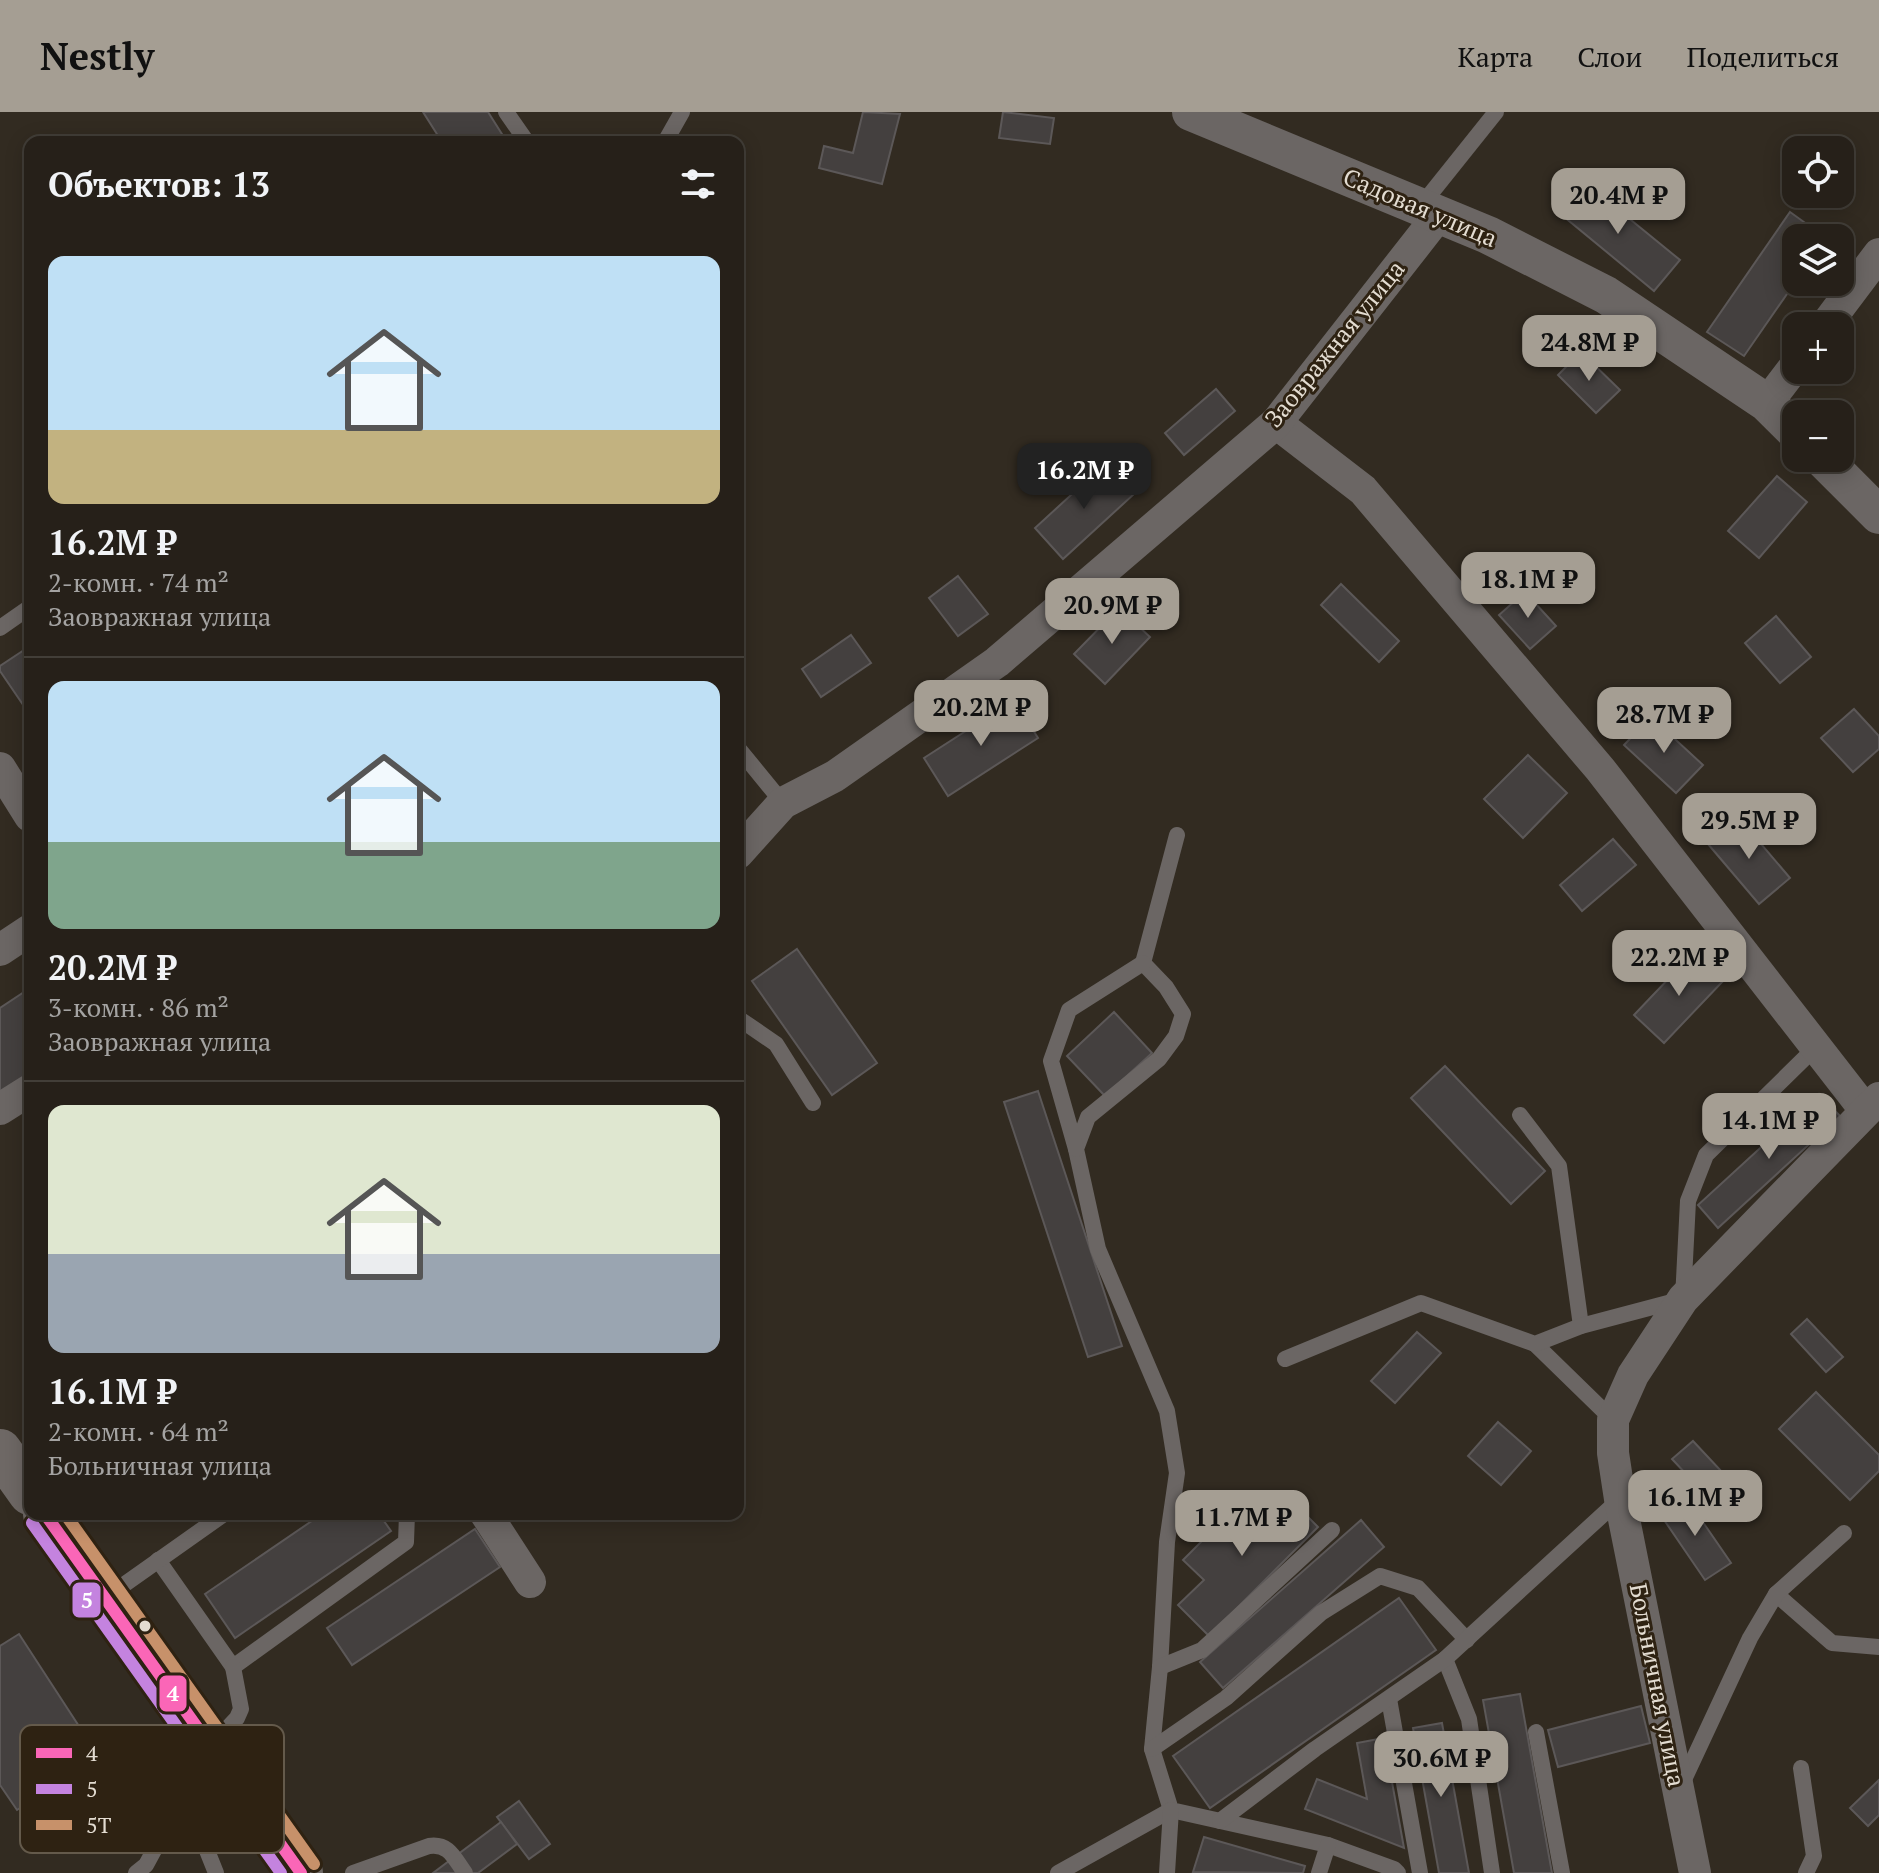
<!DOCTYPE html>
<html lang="ru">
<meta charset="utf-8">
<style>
:root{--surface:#262019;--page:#2e2822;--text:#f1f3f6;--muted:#a4a3a2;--line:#423e38;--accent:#a59e93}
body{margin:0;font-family:"PT Serif",serif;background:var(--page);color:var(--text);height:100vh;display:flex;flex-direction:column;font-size:30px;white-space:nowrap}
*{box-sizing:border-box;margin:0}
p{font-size:26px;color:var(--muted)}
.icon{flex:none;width:44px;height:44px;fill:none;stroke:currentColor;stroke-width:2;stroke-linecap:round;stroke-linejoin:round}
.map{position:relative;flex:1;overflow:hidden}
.sheet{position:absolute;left:24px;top:24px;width:720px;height:1384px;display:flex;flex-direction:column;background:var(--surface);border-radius:16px;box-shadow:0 4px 20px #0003,0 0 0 2px var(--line)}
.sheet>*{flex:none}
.tools{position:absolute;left:1782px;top:24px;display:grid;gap:16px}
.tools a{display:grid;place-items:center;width:72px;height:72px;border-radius:16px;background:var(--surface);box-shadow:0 4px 20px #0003,0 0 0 2px var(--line);font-size:40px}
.price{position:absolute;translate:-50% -68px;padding:0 18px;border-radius:16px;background:var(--accent);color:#111;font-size:26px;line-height:52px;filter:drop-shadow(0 2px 4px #0008)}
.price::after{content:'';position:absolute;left:50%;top:48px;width:24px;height:18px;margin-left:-12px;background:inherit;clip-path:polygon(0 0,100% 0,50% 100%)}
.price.active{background:#222;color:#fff}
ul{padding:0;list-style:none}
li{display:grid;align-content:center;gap:16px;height:424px;padding:0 24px}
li+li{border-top:2px solid var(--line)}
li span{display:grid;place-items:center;height:248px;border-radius:16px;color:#555}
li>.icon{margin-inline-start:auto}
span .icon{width:144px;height:144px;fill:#fffc;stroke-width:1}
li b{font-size:34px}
h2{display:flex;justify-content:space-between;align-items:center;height:96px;padding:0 24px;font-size:34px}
header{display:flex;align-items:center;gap:48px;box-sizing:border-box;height:112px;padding:0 40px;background:var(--accent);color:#111}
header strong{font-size:38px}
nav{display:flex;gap:44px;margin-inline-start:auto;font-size:28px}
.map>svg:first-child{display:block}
.building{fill:#44403f;stroke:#5c5858;stroke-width:2}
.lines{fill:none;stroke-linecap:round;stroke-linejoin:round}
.service{stroke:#6b6664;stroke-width:16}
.minor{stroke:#6b6664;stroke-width:32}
.tertiary{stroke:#6b6664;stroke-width:38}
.secondary{stroke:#6e6865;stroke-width:44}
.bus-1-casing{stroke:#2e2212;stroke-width:18}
.bus-2-casing{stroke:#2e2212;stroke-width:18}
.bus-3-casing{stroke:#2e2212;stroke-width:18}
.bus-1{stroke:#fa66b7;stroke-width:12}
.bus-2{stroke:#c483df;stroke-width:12}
.bus-3{stroke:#c7916a;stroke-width:12}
.bus-dot{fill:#e3dcd1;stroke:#2e2212;stroke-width:3}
.labels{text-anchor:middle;stroke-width:6;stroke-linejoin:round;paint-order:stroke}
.street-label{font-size:24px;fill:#e3dcd1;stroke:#2e2212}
.key{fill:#2e2212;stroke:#645a4b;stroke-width:2}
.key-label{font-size:22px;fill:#e3dcd1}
.line-badge{stroke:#2e2212;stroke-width:3}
.badge-label{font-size:22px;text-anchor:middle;font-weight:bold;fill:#fff}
</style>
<header>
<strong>Nestly</strong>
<nav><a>Карта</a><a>Слои</a><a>Поделиться</a></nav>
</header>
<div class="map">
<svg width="1879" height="1761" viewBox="0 0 1879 1761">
<rect width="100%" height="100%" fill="#322b21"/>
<g class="building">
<path d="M423,0h65l19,30h-65z"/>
<path d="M863,0l37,2 -18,70 -63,-16 5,-22 29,7z"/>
<path d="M1003,0l51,6 -4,26 -51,-6z"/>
<path d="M1582,68l98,80 -26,31 -97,-80z"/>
<path d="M1790,100l36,26h-30v43l-52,75 -37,-24z"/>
<path d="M1581,240l39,38 -24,23 -38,-38z"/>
<path d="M1216,277l19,22 -51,44 -19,-22z"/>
<path d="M1106,351l28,31 -71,65 -28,-31z"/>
<path d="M1777,364l30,26 -48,56 -31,-27z"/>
<path d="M958,464l30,38 -30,22 -29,-38z"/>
<path d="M1341,472l58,57 -20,21 -58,-57z"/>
<path d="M1525,480l31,34 -26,23 -31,-34z"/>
<path d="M1119,496l31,29 -45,47 -31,-30z"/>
<path d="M1776,504l35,41 -31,26 -35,-40z"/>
<path d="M851,523l20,28 -50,34 -19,-28z"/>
<path d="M30,534v69l-30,-44v-5z"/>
<path d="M1014,588l24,38 -90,58 -24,-38z"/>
<path d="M1854,597l25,27v13l-26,23 -32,-34z"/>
<path d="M1651,605l52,48 -27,28 -52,-48z"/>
<path d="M1528,643l39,38 -44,45 -39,-39z"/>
<path d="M1739,706l51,60 -31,26 -51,-60z"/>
<path d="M1613,727l23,26 -54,46 -22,-26z"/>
<path d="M797,837l80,114 -45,32 -80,-114z"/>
<path d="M1694,840l30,28 -60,63 -30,-28z"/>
<path d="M30,876v85l-30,20v-85z"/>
<path d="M1114,900l38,41 -47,43 -38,-40z"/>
<path d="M1445,954l100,105 -34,33 -100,-106z"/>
<path d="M1038,979l84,255 -34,11 -84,-255z"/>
<path d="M1819,982l21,22 -122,112 -20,-23z"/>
<path d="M1807,1207l36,38 -17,15 -35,-38z"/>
<path d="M1417,1220l24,21 -46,50 -24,-22z"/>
<path d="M1816,1280l63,63v16l-29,29 -71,-71z"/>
<path d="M1498,1310l33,29 -30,34 -33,-29z"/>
<path d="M1693,1329l29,31 -20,19 -30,-32z"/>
<path d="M1249,1382l21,20 18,-17 30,30 -109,109 -31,-31 26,-25 -21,-20z"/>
<path d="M1685,1384l46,67 -26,17 -45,-66z"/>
<path d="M322,1402h57l12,17 -156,107 -30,-44z"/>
<path d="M1361,1408l23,27 -161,141 -23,-26z"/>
<path d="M475,1417l25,38 -148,98 -25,-37z"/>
<path d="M1399,1486l37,52 -226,158 -37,-52z"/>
<path d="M19,1522l80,123 -82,53 -17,-25v-139z"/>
<path d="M1520,1582l32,179h-38l-31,-173z"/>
<path d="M1641,1594l9,37 -92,24 -10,-37z"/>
<path d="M1442,1611l27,150h-30l-26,-145z"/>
<path d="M1384,1626l20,110 -99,-39 12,-30 50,20 -10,-56z"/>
<path d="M1879,1668v35l-11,11 -18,-18z"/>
<path d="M519,1689l31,43 -21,15 -32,-42z"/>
<path d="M501,1710l16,22 -39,29h-45z"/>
<path d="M1204,1725l101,29 -2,7 -110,-1z"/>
</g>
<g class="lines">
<g class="service">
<path d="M506,0l21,30"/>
<path d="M665,30l17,-30"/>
<path d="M1420,95l76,-95"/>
<path d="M0,516l30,-21"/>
<path d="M738,636l45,55"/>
<path d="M1177,723l-34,128 23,24 17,27 -7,22 -17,23 -71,58 -12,32 22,100 69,162 10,62 -10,69 -7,125 -8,82 19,61 157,35 66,24 4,4"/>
<path d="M738,906l38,26 37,59"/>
<path d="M1520,1003l39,51 22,160"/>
<path d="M1076,1037l-25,-88 18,-51 74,-47"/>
<path d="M1535,1232l78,76"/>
<path d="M1285,1247l136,-56 114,41 46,-18 102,-27 5,-98 18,-46 110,-108"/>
<path d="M158,1448l75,107 173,-125 1,-28"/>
<path d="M1776,1482l56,49 47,4"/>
<path d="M108,1484l116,-82"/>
<path d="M1445,1547l24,60 23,154"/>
<path d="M1160,1555l42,-17 130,-120"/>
<path d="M1389,1587l31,174"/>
<path d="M1536,1620l26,141"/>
<path d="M1152,1637l74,-51 95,-85 59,-37 38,12 49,52"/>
<path d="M1801,1656l13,88 -8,17"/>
<path d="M1681,1674l69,-148 26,-44 68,-61"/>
<path d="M184,1681l32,80"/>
<path d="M1220,1709l95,-72 130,-90 175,-160"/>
<path d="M136,1761l10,-8 64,-118 27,-29 4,-9 -8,-42"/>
<path d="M353,1761l76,-27c20,-3 25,12 36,27"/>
<path d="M1058,1761l113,-63"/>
<path d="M1167,1761l4,-63"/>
<path d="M1319,1761l9,-28"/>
</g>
<g class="minor">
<path d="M1825,214l54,-72"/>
<path d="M1767,291l29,-38"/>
<path d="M1276,311l87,67 237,279 265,341"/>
<path d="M0,656l30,48"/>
<path d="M738,741l45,-50 52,-27 162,-114 279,-239 162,-207"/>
<path d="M0,838l30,-20"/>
<path d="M0,997l30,-19"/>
<path d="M486,1402l44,68"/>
<path d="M1695,1761l-75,-374 -7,-46v-33l20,-45 50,-76 196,-201"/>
</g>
<g class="tertiary">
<path d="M1191,0l297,123 118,60 161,108 29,29"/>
<path d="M1822,346l57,57"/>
</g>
<g class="secondary">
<path d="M0,1339l30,42"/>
<path d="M45,1402l256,359"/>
</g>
<g class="bus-1-casing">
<path id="bus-1" d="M45,1402l256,359"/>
</g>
<g class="bus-2-casing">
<path id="bus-2" d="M32,1411l249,350"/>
</g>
<g class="bus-3-casing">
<path id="bus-3" d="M65,1402l249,350"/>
</g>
<use href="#bus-1" class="bus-1"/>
<use href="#bus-2" class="bus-2"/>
<use href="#bus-3" class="bus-3"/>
</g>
<circle class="bus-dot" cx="145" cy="1514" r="7"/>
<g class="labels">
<g class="street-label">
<text transform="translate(1420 96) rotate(23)" y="8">Садовая улица</text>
<text transform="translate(1335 232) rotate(-51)" y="8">Заовражная улица</text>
<text transform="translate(1657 1573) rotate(79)" y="8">Больничная улица</text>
</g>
</g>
<rect x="20" y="1613" width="264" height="128" rx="12" class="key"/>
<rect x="36" y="1636" width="36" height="10" fill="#fa66b7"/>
<rect x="36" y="1672" width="36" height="10" fill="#c483df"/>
<rect x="36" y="1708" width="36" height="10" fill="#c7916a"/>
<g class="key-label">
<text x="86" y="1649">4</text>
<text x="86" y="1685">5</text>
<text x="86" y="1721">5Т</text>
</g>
<g class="line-badge">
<rect x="71" y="1469" width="31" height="38" rx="8" fill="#c483df"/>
<rect x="158" y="1562" width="30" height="39" rx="8" fill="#fa66b7"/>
</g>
<g class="badge-label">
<text x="87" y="1496">5</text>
<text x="173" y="1589">4</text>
</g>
</svg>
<div class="tools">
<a><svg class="icon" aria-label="locate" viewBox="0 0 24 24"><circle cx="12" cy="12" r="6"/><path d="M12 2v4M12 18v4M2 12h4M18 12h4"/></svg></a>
<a><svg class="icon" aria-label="layers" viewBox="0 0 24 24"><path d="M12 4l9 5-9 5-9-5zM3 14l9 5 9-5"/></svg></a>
<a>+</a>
<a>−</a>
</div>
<b class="price" style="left:1618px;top:124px">20.4M ₽</b>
<b class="price" style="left:1589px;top:271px">24.8M ₽</b>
<b class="price active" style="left:1084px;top:399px">16.2M ₽</b>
<b class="price" style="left:1528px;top:508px">18.1M ₽</b>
<b class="price" style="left:1112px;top:534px">20.9M ₽</b>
<b class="price" style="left:981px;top:636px">20.2M ₽</b>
<b class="price" style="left:1664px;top:643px">28.7M ₽</b>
<b class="price" style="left:1749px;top:749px">29.5M ₽</b>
<b class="price" style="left:1679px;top:886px">22.2M ₽</b>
<b class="price" style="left:1769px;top:1049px">14.1M ₽</b>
<b class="price" style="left:1695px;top:1426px">16.1M ₽</b>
<b class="price" style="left:1242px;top:1446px">11.7M ₽</b>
<b class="price" style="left:1441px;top:1687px">30.6M ₽</b>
<section class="sheet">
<h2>Объектов: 13<svg class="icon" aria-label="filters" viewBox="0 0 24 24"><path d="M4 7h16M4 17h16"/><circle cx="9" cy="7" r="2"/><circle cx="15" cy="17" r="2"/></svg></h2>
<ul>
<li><span style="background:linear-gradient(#bfe0f5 70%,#c2b280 0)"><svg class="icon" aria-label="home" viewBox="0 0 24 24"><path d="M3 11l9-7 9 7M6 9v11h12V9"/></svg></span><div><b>16.2M ₽</b><p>2-комн. · 74 m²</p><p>Заовражная улица</p></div></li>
<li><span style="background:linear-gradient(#bfe0f5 65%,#7fa58c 0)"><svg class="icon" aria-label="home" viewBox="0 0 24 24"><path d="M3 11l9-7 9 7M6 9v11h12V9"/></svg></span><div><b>20.2M ₽</b><p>3-комн. · 86 m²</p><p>Заовражная улица</p></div></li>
<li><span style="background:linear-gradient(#dfe7d0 60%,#9aa5b1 0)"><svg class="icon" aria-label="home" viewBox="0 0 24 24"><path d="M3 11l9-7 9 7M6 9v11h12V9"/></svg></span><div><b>16.1M ₽</b><p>2-комн. · 64 m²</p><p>Больничная улица</p></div></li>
</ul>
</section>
</div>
